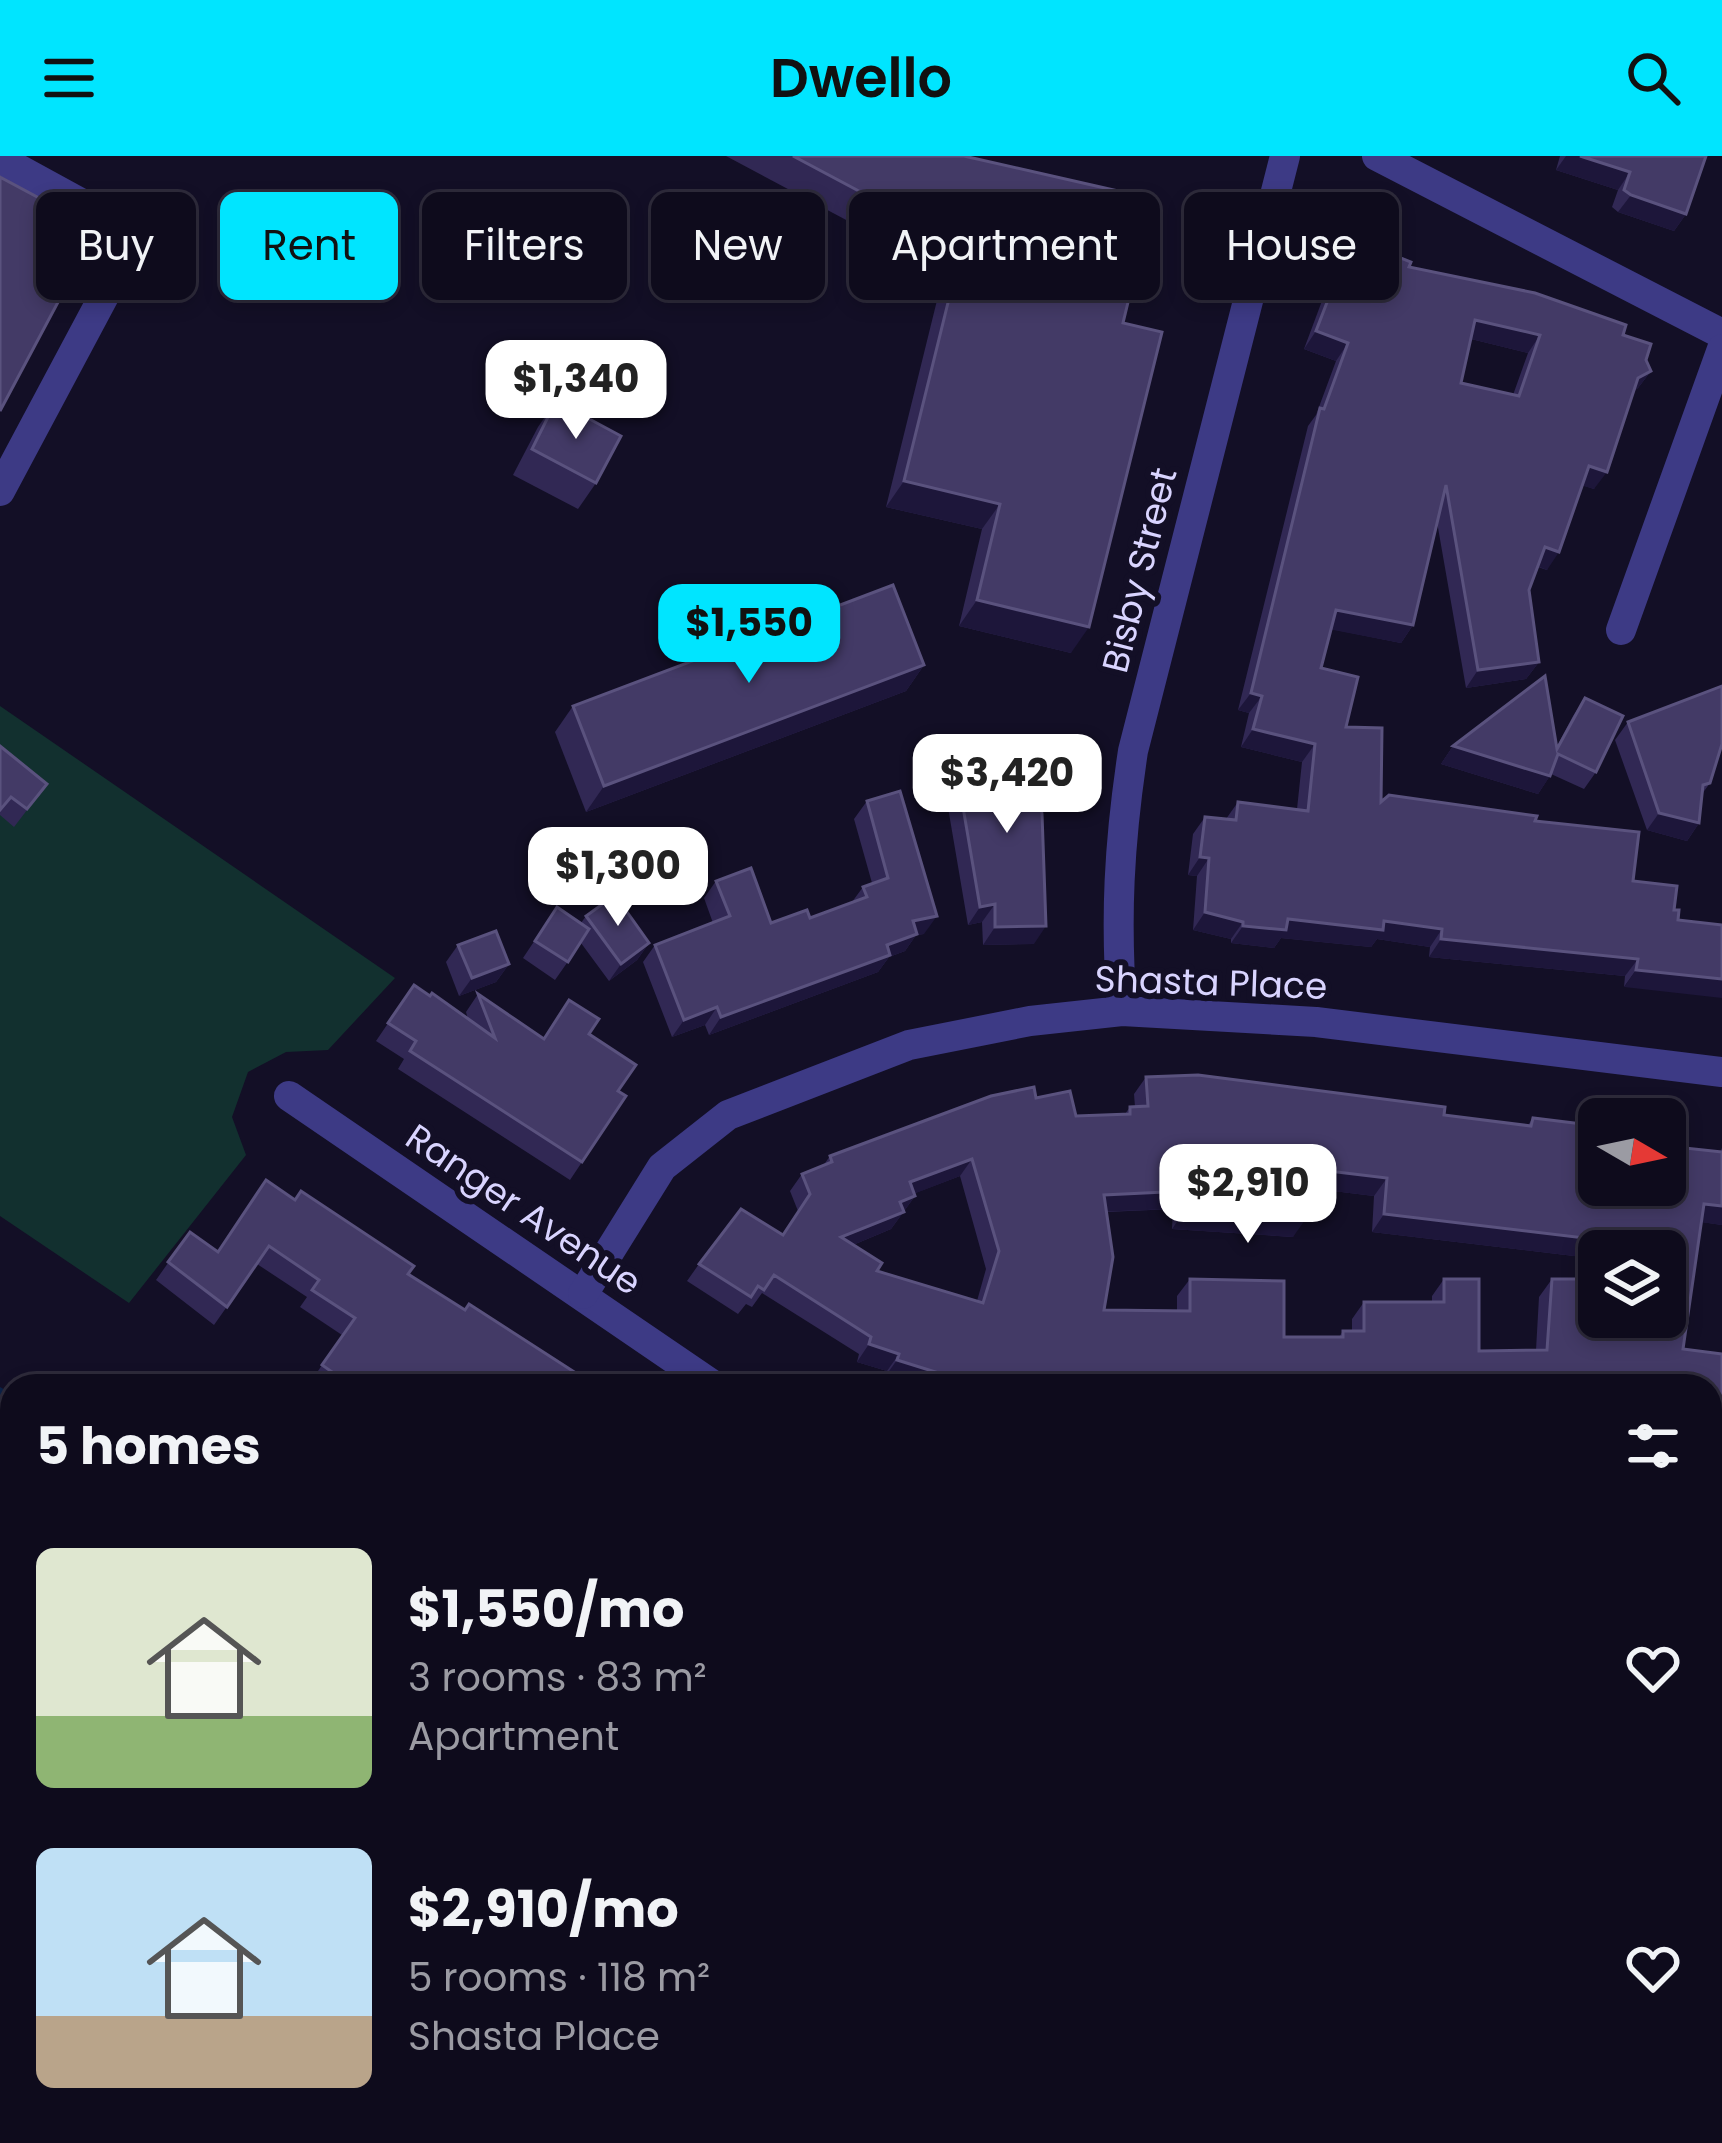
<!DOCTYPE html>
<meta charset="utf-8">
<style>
:root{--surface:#0e0b1c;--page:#171425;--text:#f1f3f6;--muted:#9b9ba3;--line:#2e2b3b;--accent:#00e5ff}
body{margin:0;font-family:Poppins,sans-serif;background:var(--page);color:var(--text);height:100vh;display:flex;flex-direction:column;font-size:45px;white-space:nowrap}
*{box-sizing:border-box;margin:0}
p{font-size:39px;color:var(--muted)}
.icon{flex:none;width:66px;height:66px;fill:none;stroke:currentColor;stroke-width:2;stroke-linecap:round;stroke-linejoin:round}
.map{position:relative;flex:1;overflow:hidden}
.details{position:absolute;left:0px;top:1218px;width:1722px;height:771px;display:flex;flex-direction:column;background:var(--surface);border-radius:36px 36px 0 0;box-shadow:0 6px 18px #0003,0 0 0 3px var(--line)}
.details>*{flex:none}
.top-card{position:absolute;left:36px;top:36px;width:1650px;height:108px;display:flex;gap:24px}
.needle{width:78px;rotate:99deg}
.fabs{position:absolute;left:1578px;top:942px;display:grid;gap:24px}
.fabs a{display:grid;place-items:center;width:108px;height:108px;border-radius:18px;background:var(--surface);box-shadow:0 6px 18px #0003,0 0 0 3px var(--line);font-size:60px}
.price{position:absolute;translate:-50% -102px;padding:0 27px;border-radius:24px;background:#fff;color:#222;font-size:39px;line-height:78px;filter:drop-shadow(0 3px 6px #0008)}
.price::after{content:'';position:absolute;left:50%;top:72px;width:36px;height:27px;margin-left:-18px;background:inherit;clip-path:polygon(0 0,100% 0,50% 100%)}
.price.selected{background:var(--accent);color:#111}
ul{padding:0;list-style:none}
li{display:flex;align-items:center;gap:36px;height:300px;padding:0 36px}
li span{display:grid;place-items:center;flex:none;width:336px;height:240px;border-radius:18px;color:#555}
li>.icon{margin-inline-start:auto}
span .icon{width:144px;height:144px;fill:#fffc;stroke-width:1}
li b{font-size:51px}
h2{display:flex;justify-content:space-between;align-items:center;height:144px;padding:0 36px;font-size:51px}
.pill{padding:0 42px;border-radius:18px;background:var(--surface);box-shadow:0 6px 18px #0003,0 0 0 3px var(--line);font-size:42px;line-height:108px}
.pill.selected{background:var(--accent);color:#111}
header{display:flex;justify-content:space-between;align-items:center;height:156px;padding:0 36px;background:var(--accent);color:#111;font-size:54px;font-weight:600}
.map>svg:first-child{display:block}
.green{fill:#12302f}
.water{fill:#0c2248}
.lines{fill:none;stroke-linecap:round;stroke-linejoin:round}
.taxiway{stroke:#0a7a92;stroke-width:105}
.runway{stroke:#0a7a92;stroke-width:264}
.minor{stroke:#3d3a85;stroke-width:30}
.wall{fill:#312854;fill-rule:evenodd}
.shaded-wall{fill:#1d163a}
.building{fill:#433a66;stroke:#5a527e;stroke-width:3;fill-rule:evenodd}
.labels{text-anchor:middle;stroke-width:12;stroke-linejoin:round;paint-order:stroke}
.street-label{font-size:36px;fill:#d9d4ff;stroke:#130f26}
</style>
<header><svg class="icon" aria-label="menu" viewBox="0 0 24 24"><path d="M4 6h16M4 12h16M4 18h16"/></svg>Dwello<svg class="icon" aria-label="search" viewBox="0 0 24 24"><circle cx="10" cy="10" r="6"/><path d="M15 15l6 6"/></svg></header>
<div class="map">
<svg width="1722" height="1987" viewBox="0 0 1722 1987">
<rect width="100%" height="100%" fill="#130f26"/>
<path class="green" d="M0,550l395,272 -67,72 -42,2 -38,20 -16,45 14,38 -117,148 -129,-87z"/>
<g class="water">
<path d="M0,1231l12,7v175l-12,-8z"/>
<path d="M883,1977h269l16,10h-269z"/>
</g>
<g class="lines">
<path class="taxiway" d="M0,1973l12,-16"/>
<g class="runway">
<path d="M0,1858l12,8"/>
<path d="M174,1977l14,10"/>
</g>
<g class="minor">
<path d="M1377,0l345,178"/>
<path d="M0,3l137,75 -137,257"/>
<path d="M1621,474l101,-281"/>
<path d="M1122,855c-7,-93 -3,-168 11,-260l152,-595"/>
<path d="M289,940l425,290"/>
<path d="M583,1138l79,-127 66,-52 181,-70 121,-24 92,-10 194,11 406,50"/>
<path d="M1710,1394l12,3"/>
<path d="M1710,1921l12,8"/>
</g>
</g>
<g class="wall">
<path d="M726,0h238l159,167 -52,330 -112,-27 23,-97 -96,-22 58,-235z"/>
<path d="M1560,0h146l-20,58 -12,17 -56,-19 -6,-5 6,-17 -62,-20z"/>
<path d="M1368,89l41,22 214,68 23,25 5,11 -13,17 -4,3 -40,98 -12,-4 -35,85 -9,-3 -9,23 10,72 -13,17 -60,9 -29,-166 -24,103 -12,18 -70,-14 -10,39 60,134 154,19 98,60 41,29h5l-55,77 1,-11 -196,-19 1,-10 -53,-8 -6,8 -90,-9 -7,10 -43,-5v-4l-38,-9 4,-54 -9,-1 5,-41 12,-17 21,2 12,-17 59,7 5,-47 -61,-15 8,-34 -11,-3 70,-284 8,-11 20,-54 -32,-12 31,-83 13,-18 14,6zM1471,183l57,14 -15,42 -52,-12z"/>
<path d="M556,245l40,82 -18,26 -65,-34 25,-48z"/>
<path d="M924,509l-18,26 -320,121 -31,-80 18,-26z"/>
<path d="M1585,542l11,74 -12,17 -33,-15 -13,20 -97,-30 12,-18h104l16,-30z"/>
<path d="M1628,566l82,61 -8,11 -3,29 -12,18 -40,-11 -32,-90z"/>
<path d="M0,590l47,38 -33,43 -14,-12z"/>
<path d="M956,610l83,30 -5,148 -51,1 -1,-23 -14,3 -24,-141z"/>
<path d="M867,645l57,133 -8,1 -11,16 -16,6 -11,15 -169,63 -4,-10 -33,12 -29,-75 12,-17 58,-22 -9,-25 12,-17 55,42 39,-5 42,-16 11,-15 9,-4 -18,-64z"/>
<path d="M557,751l24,16 5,-7 63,27 -12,17 -28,21 -28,-38 -26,37 -32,-22z"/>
<path d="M458,789l51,19 -13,18 -37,14 -13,-34z"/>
<path d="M414,829l54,34 -2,-7 12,-18 65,45 46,-5 29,57 8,5 -56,84 -172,-111 6,-10 -28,-18z"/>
<path d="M1146,921l382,48 5,-7 133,28 54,6 2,-4v77l-20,-3 -19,127 39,5v102l-12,-2v-68h-799l-27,-8 3,-7 -30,-9 2,-8 -97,-61 -10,14 -6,-3 -8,10 -51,-33 12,-17 84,-30 15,-23 -8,-20 12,-17 21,-8 7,-10 206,-58 40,18 49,-2 5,-7h5l-1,-13zM960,1020l26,93 -9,32 -100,-30 -24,-26 38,-16 24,-33v-3zM1309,1032l65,8 -2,36 227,27v-8h66v66h-23l-1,8 -58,-3 -31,-43 -13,18 -3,53 -57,1 -35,-72 -12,17v6h-68l-12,17v12h-9l-4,6h-55l-94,-58 -13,17v15l-73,-1 2,-98 67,-3 -1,20 121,8z"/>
<path d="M266,1024l198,130 132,76h-281l-5,-3 32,-48 -42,-28 7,-10 -50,-33 -43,61 -58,-45 34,-48 28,20z"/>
<path d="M1710,1473l12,3v317l-7,-5 -5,7z"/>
<path d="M1403,1977h134l-7,10h-86l-4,-3 -9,3 -15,-9 -4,5z"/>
<path d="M1571,1977h132l15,10h-131z"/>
</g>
<g class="shaded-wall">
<path d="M1566,0h14l50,16 -12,18 -62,-20z"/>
<path d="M1631,39l55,19 -12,17 -56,-19z"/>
<path d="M1475,164l65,15 -12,18 -65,-16z"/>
<path d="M1316,175l32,12 -12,18 -32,-12z"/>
<path d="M1651,215l-13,17 -12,7 12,-17z"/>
<path d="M1589,310l18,6 -13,17 -17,-5z"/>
<path d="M904,325l96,23 -18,25 -96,-22z"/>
<path d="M1545,391l14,5 -12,18 -15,-6z"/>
<path d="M977,444l112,27 -18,26 -112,-27z"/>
<path d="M1336,454l77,15 -12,18 -78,-15z"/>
<path d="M1539,506l-13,17 -60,9 12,-18z"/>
<path d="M924,509l-18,26 -320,121 18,-26z"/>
<path d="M1251,537l11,3 -13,17 -11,-3z"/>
<path d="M1253,573l62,15 -13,18 -61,-15z"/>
<path d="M1453,590l97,30 -12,18 -97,-30z"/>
<path d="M1659,657l40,10 -12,18 -40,-11z"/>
<path d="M1200,701l9,1 -12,18 -9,-1z"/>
<path d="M995,748l-13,18 -14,3 12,-18z"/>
<path d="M1205,756l38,10 -12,17 -38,-9z"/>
<path d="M937,760l-13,18 -8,1 -11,16 -16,6 -11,15 -169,63 12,-18 166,-72 26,-24z"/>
<path d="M1288,763l96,2 58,8 -12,18 -53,-8 -6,8 -90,-9 -7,10 -43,-5 12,-17z"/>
<path d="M1046,770l-12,18 -51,1 12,-18z"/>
<path d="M1441,783l197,20 -13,17 -196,-19z"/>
<path d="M649,787l-12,17 -28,21 12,-17z"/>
<path d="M509,808l-13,18 -37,14 13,-18z"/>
<path d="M1636,814l86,9v19l-98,-11z"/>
<path d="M717,851l-12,18 -33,12 12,-17z"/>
<path d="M972,1003l-12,17 -62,24 12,-18z"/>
<path d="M1312,1013l75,9 -13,18 -74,-9z"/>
<path d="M1185,1035l-12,18 -81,3 12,-17z"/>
<path d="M915,1040l-24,33 -62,26 12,-18 59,-35z"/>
<path d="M1704,1048l18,2v19l-30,-4z"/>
<path d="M1184,1056l121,8 -12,17 -121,-8z"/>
<path d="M1384,1058l251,30 -4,7h-32v8l-227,-27z"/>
<path d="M869,1188l30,10 -12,17 -30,-9z"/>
<path d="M897,1204l83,26h-69l-27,-8z"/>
<path d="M1710,1279l12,2v19l-12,-2z"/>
<path d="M1437,1977h8l-7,10h-8z"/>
</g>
<g class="building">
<path d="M793,0h171l189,43 -30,124 39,9 -73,295 -112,-27 23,-96 -96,-23 58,-235z"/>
<path d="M1580,0h126l-20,58 -55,-19 -7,-5 6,-18z"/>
<path d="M0,21l97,52 -97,182z"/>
<path d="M1368,89l43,17 -2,5 126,26 91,32 -3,10 28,9 -5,16 5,11 -13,7 -31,94 -18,-6 -30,86 -14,-5 -16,43 10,72 -61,8 -32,-185 -33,140 -77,-15 -15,58 37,9 -12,50 36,1 -1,74 8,-7 148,21 -2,5 104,11 -6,49 44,5 -3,24h5l-1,10 44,5v54l-86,-9 2,-11 -197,-20 1,-10 -58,-8 -1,9 -95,-11 -2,11 -43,-4v-4l-38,-10 4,-54 -9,-1 5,-40 31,3 2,-18 70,9 7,-67 -62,-15 9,-33 -11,-3 69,-285 4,1 24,-66 -32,-12 32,-83 17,7zM1475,164l65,15 -21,61 -58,-13z"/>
<path d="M556,245l65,35 -25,47 -64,-34z"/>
<path d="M893,429l31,80 -320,121 -31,-80z"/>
<path d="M1545,520l12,73 28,-51 38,18 -27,56 -38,-18 -8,22 -97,-30z"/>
<path d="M1722,530v58l-12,39 -7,2 -4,38 -40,-10 -31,-91z"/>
<path d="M0,590l47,38 -20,25 -16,-12 -11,13z"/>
<path d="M1041,595l6,33 -10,2 5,28 4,112 -51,1v-23l-15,3 -24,-141z"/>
<path d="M900,635l37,125 -24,5 4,13 -30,11 3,10 -169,62 -4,-10 -33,13 -29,-75 75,-29 -14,-35 35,-13 20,55 36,-13 3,8 57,-21 -4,-10 25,-9 -21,-77z"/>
<path d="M615,739l34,48 -28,21 -35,-48z"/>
<path d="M557,751l32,22 -21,33 -33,-21z"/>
<path d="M496,775l13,33 -37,14 -14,-33z"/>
<path d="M414,829l16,11 2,-3 63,45 -17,-44 66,45 25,-39 30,19 -10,15 47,31 -18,26 8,5 -44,66 -172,-111 6,-10 -28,-18z"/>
<path d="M1198,919l247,32 -1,8 87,11 2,-8 66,8v59h66v-50h2l-1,11 56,6v54l-18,-2 -21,145 39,5v83l-12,-2v-49h-730l-83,-26 2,-6 -30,-10 2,-7 -97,-62 -10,15 -6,-4 -7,11 -52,-33 42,-55 42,26 27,-41 -8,-20 30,-12 -2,-6 161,-60 43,-9 2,11 34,-7 6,25 54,-2v-7l18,-1 -2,-29zM972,1003l27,92 -16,52 -106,-32 5,-8 -41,-26 63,-25 -4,-10 15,-6 -5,-14zM1312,1013l75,9 -3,36 251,30v7h30v66h-13l-2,9 -67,-4 7,-43h-38l-5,71 -68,1v-72h-35v23h-80v29h-21v6h-59v-56l-94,-2v32l-86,-1 9,-53 -9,-62 81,-4 -1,21 121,8z"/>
<path d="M266,1024l29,20 6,-9 113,75 -6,8 57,36 4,-6 127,82h-172l-19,-12 -9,12h-44l-30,-21 33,-47 -43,-28 7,-10 -50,-34 -42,61 -59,-45 22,-30 28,20z"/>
<path d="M1710,1473l12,3v301l-7,10 -5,-3z"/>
<path d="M1468,1977h69l-7,10h-47z"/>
<path d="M1611,1977h92l15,10h-112l6,-9z"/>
</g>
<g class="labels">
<g class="street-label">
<text transform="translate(1139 414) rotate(-76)" y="13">Bisby Street</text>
<text transform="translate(1211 826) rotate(2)" y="13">Shasta Place</text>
<text transform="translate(524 1053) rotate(34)" y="13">Ranger Avenue</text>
</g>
</g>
</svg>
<div class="fabs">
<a><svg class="needle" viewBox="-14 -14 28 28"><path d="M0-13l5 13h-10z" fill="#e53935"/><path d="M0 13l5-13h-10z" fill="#9b9ba3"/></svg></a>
<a><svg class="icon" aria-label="layers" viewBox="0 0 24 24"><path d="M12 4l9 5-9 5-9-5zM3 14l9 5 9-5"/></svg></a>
</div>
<b class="price" style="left:576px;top:286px">$1,340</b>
<b class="price selected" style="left:749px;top:530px">$1,550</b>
<b class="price" style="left:1007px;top:680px">$3,420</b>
<b class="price" style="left:618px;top:773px">$1,300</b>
<b class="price" style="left:1248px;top:1090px">$2,910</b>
<div class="top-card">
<a class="pill">Buy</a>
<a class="pill selected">Rent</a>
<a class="pill">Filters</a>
<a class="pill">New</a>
<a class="pill">Apartment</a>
<a class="pill">House</a>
</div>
<section class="details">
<h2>5 homes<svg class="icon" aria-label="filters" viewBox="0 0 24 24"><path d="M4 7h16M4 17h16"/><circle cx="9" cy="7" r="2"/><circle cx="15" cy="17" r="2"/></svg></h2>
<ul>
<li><span style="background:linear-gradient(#dfe7d0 70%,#8fb573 0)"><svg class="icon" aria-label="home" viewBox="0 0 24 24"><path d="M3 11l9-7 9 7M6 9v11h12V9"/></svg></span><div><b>$1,550/mo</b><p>3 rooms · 83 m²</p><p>Apartment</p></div><svg class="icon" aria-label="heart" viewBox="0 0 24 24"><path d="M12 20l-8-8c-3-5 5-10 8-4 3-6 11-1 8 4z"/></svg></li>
<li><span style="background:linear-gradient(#bfe0f5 70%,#b9a48a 0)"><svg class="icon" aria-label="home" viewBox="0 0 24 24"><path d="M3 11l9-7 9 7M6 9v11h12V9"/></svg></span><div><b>$2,910/mo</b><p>5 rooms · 118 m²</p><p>Shasta Place</p></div><svg class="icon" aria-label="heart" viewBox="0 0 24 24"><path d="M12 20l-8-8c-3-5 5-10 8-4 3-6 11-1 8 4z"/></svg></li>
</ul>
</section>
</div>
